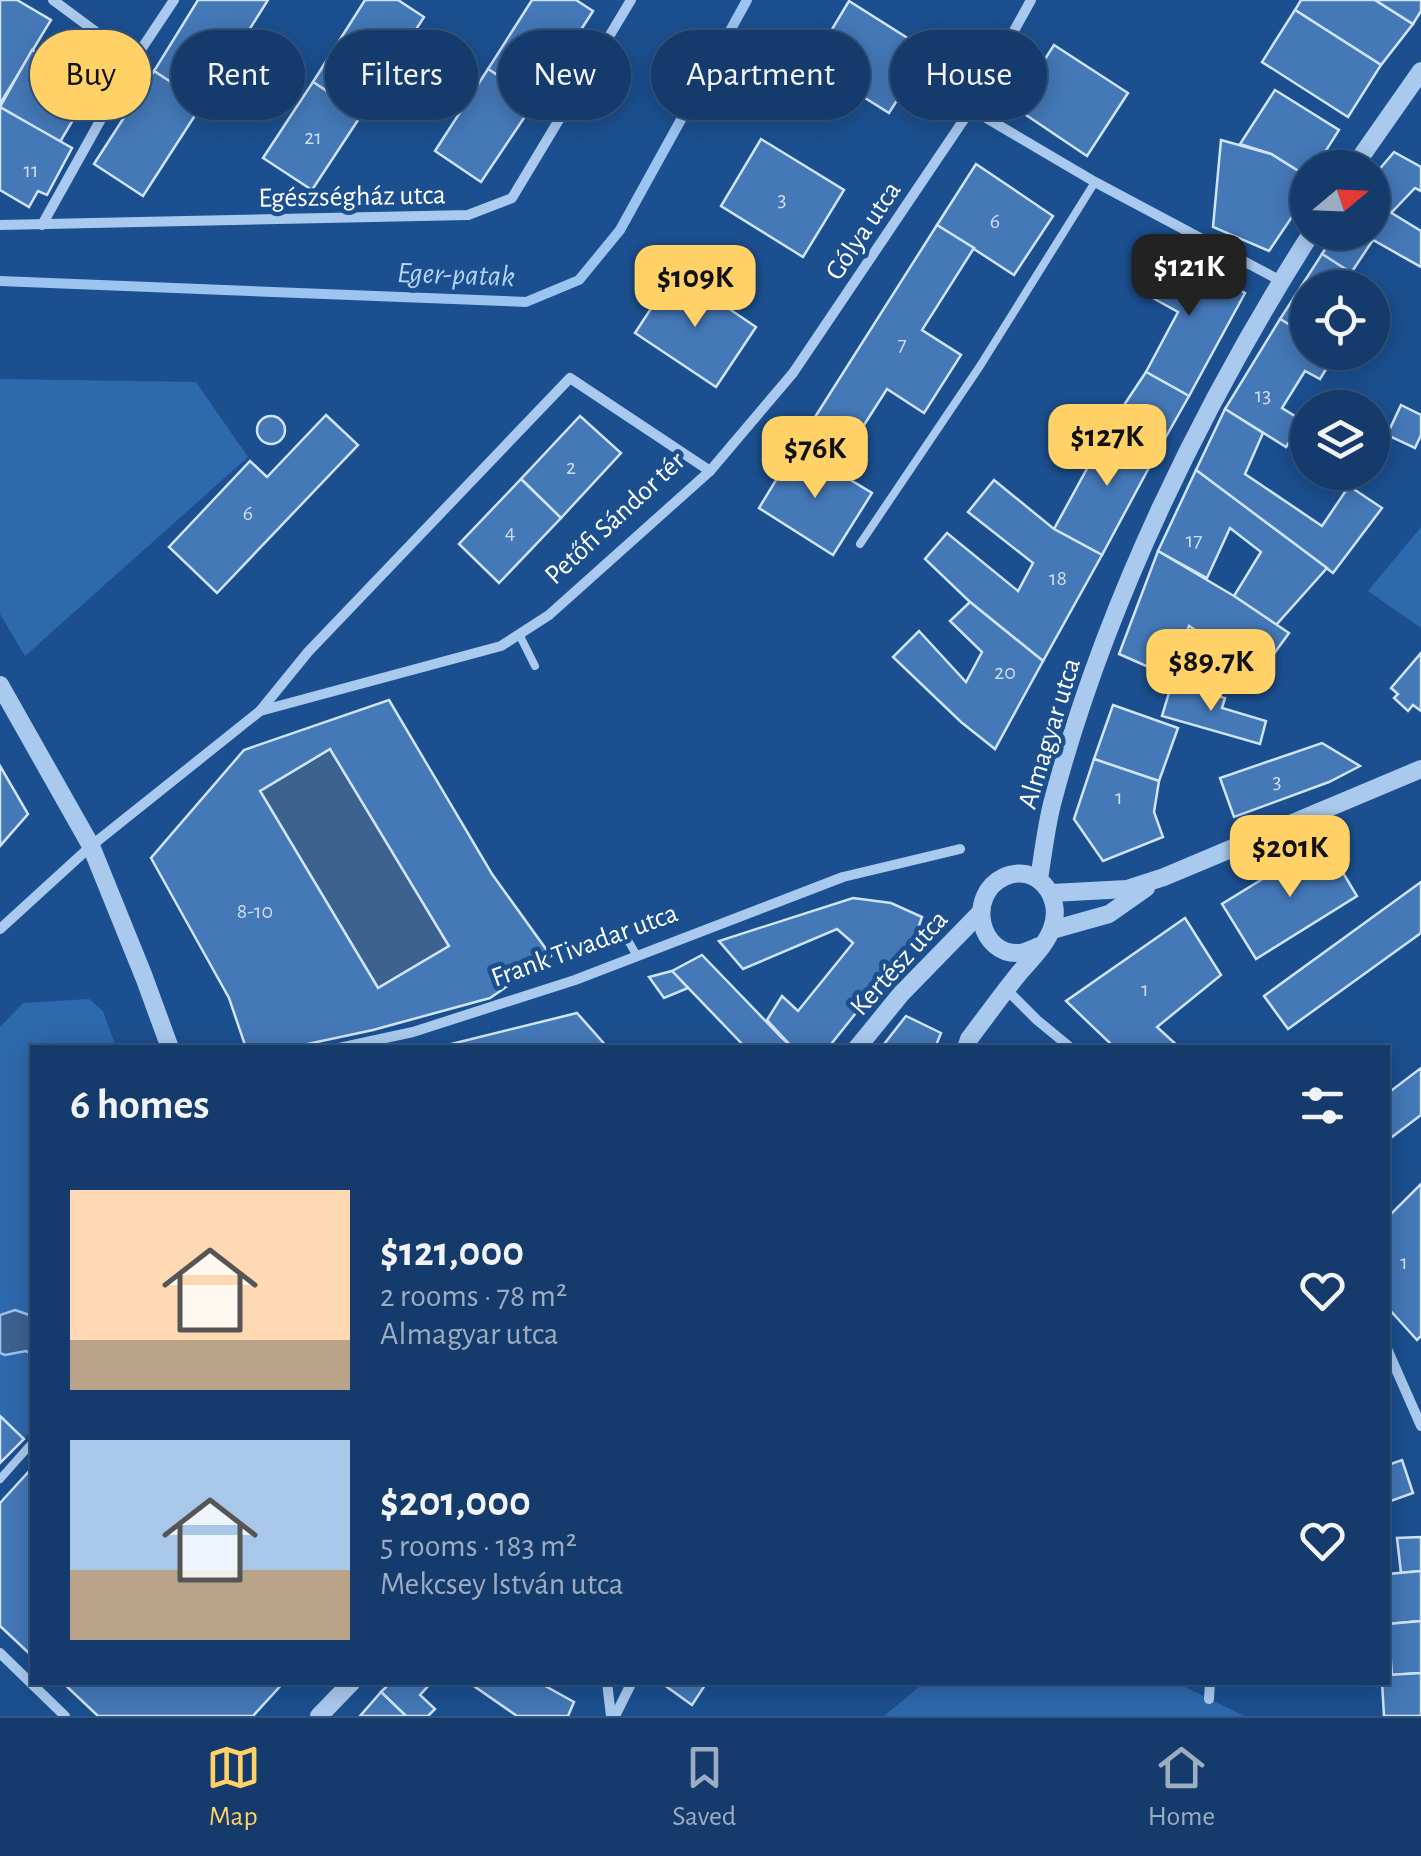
<!DOCTYPE html>
<meta charset="utf-8">
<style>
:root{--surface:#143b6b;--page:#1d4271;--text:#f1f3f6;--muted:#9dadc1;--line:#33557e;--accent:#ffd166}
body{margin:0;font-family:"Alegreya Sans",sans-serif;background:var(--page);color:var(--text);height:100vh;display:flex;flex-direction:column;font-size:38px;white-space:nowrap}
*{box-sizing:border-box;margin:0}
p{font-size:32px;color:var(--muted)}
.icon{flex:none;width:55px;height:55px;fill:none;stroke:currentColor;stroke-width:2;stroke-linecap:round;stroke-linejoin:round}
.map{position:relative;flex:1;overflow:hidden}
.details{position:absolute;left:30px;top:1045px;width:1360px;height:640px;display:flex;flex-direction:column;background:var(--surface);border-radius:0px;box-shadow:0 5px 25px #0003,0 0 0 2px var(--line)}
.details>*{flex:none}
.hud{position:absolute;left:30px;top:30px;width:1362px;height:90px;display:flex;gap:20px}
.needle{width:65px;rotate:71deg}
.controls{position:absolute;left:1290px;top:150px;display:grid;gap:20px}
.controls a{display:grid;place-items:center;width:100px;height:100px;border-radius:50%;background:var(--surface);box-shadow:0 5px 25px #0003,0 0 0 2px var(--line);font-size:50px}
.price{position:absolute;translate:-50% -85px;padding:0 22px;border-radius:20px;background:var(--accent);color:#111;font-size:32px;line-height:65px;filter:drop-shadow(0 2px 5px #0008)}
.price::after{content:'';position:absolute;left:50%;top:60px;width:30px;height:22px;margin-left:-15px;background:inherit;clip-path:polygon(0 0,100% 0,50% 100%)}
.price.active{background:#222;color:#fff}
ul{padding:0;list-style:none}
li{display:flex;align-items:center;gap:30px;height:250px;padding:0 40px}
li span{display:grid;place-items:center;flex:none;width:280px;height:200px;border-radius:0px;color:#555}
li>.icon{margin-inline-start:auto}
span .icon{width:120px;height:120px;fill:#fffc;stroke-width:1}
li b{font-size:42px}
h2{display:flex;justify-content:space-between;align-items:center;height:120px;padding:0 40px;font-size:42px}
.tag{padding:0 35px;border-radius:45px;background:var(--surface);box-shadow:0 5px 25px #0003,0 0 0 2px var(--line);font-size:35px;line-height:90px}
.tag.active{background:var(--accent);color:#111}
.tabs{display:flex;justify-content:space-around;align-items:center;height:140px;border-top:2px solid var(--line);background:var(--surface);font-size:28px;color:var(--muted)}
.tabs a{display:grid;justify-items:center;gap:5px}
.tabs .active{color:var(--accent)}
.map>svg:first-child{display:block}
.green{fill:#2e69ad}
.water{fill:#3c6290;stroke:#9cc4f0;stroke-width:2.5}
.lines{fill:none;stroke-linecap:round;stroke-linejoin:round}
.stream{stroke:#9cc4f0;stroke-width:10}
.building{fill:#4478b7;stroke:#cfe3fa;stroke-width:2.5;fill-rule:evenodd}
.service{stroke:#a9c9ee;stroke-width:8}
.minor{stroke:#a9c9ee;stroke-width:10}
.tertiary{stroke:#a9c9ee;stroke-width:18}
.labels{text-anchor:middle;stroke-width:9;stroke-linejoin:round;paint-order:stroke}
.number-label{font-size:22px;fill:#d0dded}
.street-label{font-size:28px;fill:#fff;stroke:#1b4f8f}
.water-label{font-size:30px;font-style:italic;fill:#b5d3f5;stroke:#1b4f8f}
</style>
<div class="map">
<svg width="1421" height="1716" viewBox="0 0 1421 1716">
<rect width="100%" height="100%" fill="#1b4f8f"/>
<g class="green">
<path d="M0,379l196,3 52,75 -223,199 -25,-42z"/>
<path d="M1421,527v101l-53,-37z"/>
<path d="M89,999l14,12 13,36 -84,1v381l-8,10 -24,-23v-389l23,-24z"/>
<path d="M925,1682l252,1 67,33h-360z"/>
</g>
<g class="water">
<path d="M330,749l119,197 -71,42 -118,-197z"/>
<path d="M15,1310l17,6v39l-6,-4 -21,4 -5,-2v-38z"/>
</g>
<g class="lines">
<path class="stream" d="M0,281l526,21 53,-22 41,-50 127,-230"/>
</g>
<g class="building">
<path d="M0,0h17l34,20 -51,84z"/>
<path d="M198,0h70l-65,103 -49,-32z"/>
<path d="M365,0h33l26,17 -62,97 -49,-32z"/>
<path d="M532,0h44l17,11 -57,89 -48,-31z"/>
<path d="M1301,0h74l38,24 -32,41 -86,-55z"/>
<path d="M1375,0h46v11l-8,13z"/>
<path d="M849,1l79,50 -39,62 -78,-49z"/>
<path d="M1295,10l86,55 -33,52 -86,-55z"/>
<path d="M1054,45l74,48 -41,63 -73,-49z"/>
<path d="M32,50l61,36 -33,56 -60,-35z"/>
<path d="M488,69l48,31 -55,82 -46,-31z"/>
<path d="M154,71l49,32 -60,93 -49,-32z"/>
<path d="M313,82l49,32 -50,76 -49,-32z"/>
<path d="M1275,90l64,40 -24,38h-7v9l-37,-23 -31,-10z"/>
<path d="M0,107l72,41 -25,47 -9,-4 -9,16 -29,-17z"/>
<path d="M761,139l83,51 -41,67 -82,-51z"/>
<path d="M1221,140l50,14 37,23v16l-39,58 -56,-24z"/>
<path d="M1394,152l27,15v24l-6,-3 -23,24 -20,-11v-23z"/>
<path d="M976,164l77,52 -39,59 -77,-50z"/>
<path d="M1372,201l49,30v36l-48,-27 -22,33 -29,-19 14,-22h36z"/>
<path d="M937,225l37,23 -52,82 39,25 -37,58 -37,-24 -53,83 -38,-25z"/>
<path d="M1166,249l79,44 -56,103 -43,-24 32,-60 -36,-20z"/>
<path d="M1322,254l58,37 -8,11v-14h-64v48l-28,-17z"/>
<path d="M675,272l81,55 -40,60 -81,-54z"/>
<path d="M1280,319l28,17v16l28,1 -16,26 -15,-8 -23,37 21,13 -17,26 -61,-38z"/>
<path d="M1146,372l43,24 -30,53 -47,-26z"/>
<path d="M1401,405l20,10v20l-6,13 -28,-13z"/>
<path d="M1225,409l38,24 -18,41 77,52 27,-40 33,22 -49,65 -137,-103z"/>
<path d="M326,415l32,30 -141,148 -48,-46 81,-86 17,16z"/>
<path d="M580,416l41,37 -60,65 -40,-39z"/>
<circle cx="271" cy="430" r="14"/>
<path d="M1112,423l47,26 -57,106 -48,-26z"/>
<path d="M796,447l76,46 -39,62 -74,-47z"/>
<path d="M1196,470l131,98 -51,57 -42,-29 27,-44 -31,-24 -23,50 -49,-27z"/>
<path d="M521,479l40,39 -62,65 -40,-39z"/>
<path d="M994,480l60,49 48,26 -59,106 -73,-59 -45,-43 22,-26 71,58 15,-28 -65,-51z"/>
<path d="M1158,551l76,45 55,37 -29,40 -71,-47 -20,50 -50,-22z"/>
<path d="M970,602l73,59 -48,88 -34,-27 -68,-65 26,-26 47,51 16,-30 -32,-31z"/>
<path d="M1421,653v58l-8,-6 -5,6 -14,-13 4,-4 -7,-6z"/>
<path d="M1172,683l53,15 -3,10 44,13 -6,23 -98,-28z"/>
<path d="M389,700l103,174 59,82 -61,42 -117,32 -84,18h-43l-17,-50 -78,-140 93,-108zM330,749l119,197 -71,42 -118,-197z"/>
<path d="M1113,705l65,23 -19,53 -65,-22z"/>
<path d="M1322,743l38,23 -31,16 -95,35 -14,-39z"/>
<path d="M1094,759l65,22 -5,31 9,25 -60,24 -29,-42z"/>
<path d="M0,766l28,48 -28,32z"/>
<path d="M1324,841l33,55 -101,63 -34,-55z"/>
<path d="M1421,882v51l-133,96 -24,-33z"/>
<path d="M853,898l38,5 31,14 -8,23 -86,108h-35l-26,-28 15,-24 16,15 55,-68 -16,-14 -94,40 -24,-28z"/>
<path d="M1185,918l36,57 -64,52 23,21h-65l-49,-47z"/>
<path d="M702,955l79,82 12,11h-47l-74,-77z"/>
<path d="M672,971l16,17 -24,10 -15,-21z"/>
<path d="M577,1013l31,35h-173z"/>
<path d="M906,1016l35,17 -6,15h-54z"/>
<path d="M1421,1068v47l-33,25v-47z"/>
<path d="M1421,1184v152l-4,4 -29,-32v-97l3,3z"/>
<path d="M0,1416l24,23 -24,24z"/>
<path d="M1402,1460l11,33 -25,9v-37z"/>
<path d="M32,1468v188l-32,-30v-123z"/>
<path d="M1421,1537v34l-20,2 -4,-35z"/>
<path d="M1421,1571v50l-33,3v-50z"/>
<path d="M1421,1621v52l-29,2 -4,-51z"/>
<path d="M1421,1673v43h-37l-2,-34h6v-7z"/>
<path d="M62,1682h222l-31,34h-155z"/>
<path d="M391,1682h41l-12,13 15,14 -7,7h-22l-25,-24z"/>
<path d="M468,1682h70l36,20 -6,14h-51z"/>
<path d="M660,1682h47l-15,23z"/>
<path d="M381,1692l25,24h-46z"/>
</g>
<g class="lines">
<g class="service">
<path d="M860,544l120,-178 115,-184"/>
<path d="M519,634l16,32"/>
<path d="M622,930l15,26"/>
<path d="M0,1479l32,-36"/>
</g>
<g class="minor">
<path d="M53,0l81,60 40,-60"/>
<path d="M971,109l124,73 186,99"/>
<path d="M0,225l468,-10 44,-17 119,-198"/>
<path d="M42,225l92,-165"/>
<path d="M260,711l241,-65 48,-31 161,-144 83,-98 178,-264 60,-109"/>
<path d="M0,929l91,-83 169,-135 48,-59 262,-274 140,93"/>
<path d="M1006,989l31,31 34,28"/>
<path d="M339,1048l74,-16 162,-52 268,-103 117,-28"/>
<path d="M1388,1351l33,75"/>
<path d="M0,1653l65,63"/>
<path d="M607,1682l4,34"/>
<path d="M1209,1699l1,-17"/>
<path d="M615,1716l17,-34"/>
</g>
<g class="tertiary">
<path d="M1353,168l68,-97"/>
<path d="M0,685l91,161 53,131 26,71"/>
<path d="M1039,879c4,-25 7,-51 13,-75 52,-198 150,-399 260,-572"/>
<path d="M1052,893l75,-4 37,-12 257,-108"/>
<path d="M1052,930l57,-16 37,-26"/>
<path d="M857,1048l44,-54 78,-80"/>
<path d="M966,1048l3,-9c16,-21 31,-42 47,-62 12,-15 30,-31 36,-49 12,-31 -16,-66 -48,-51 -38,18 -25,79 16,76 7,-1 16,-6 22,-8"/>
<path d="M319,1716l33,-34"/>
</g>
</g>
<g class="labels">
<g class="number-label">
<text x="313" y="144">21</text>
<text x="31" y="177">11</text>
<text x="782" y="206">3</text>
<text x="995" y="228">6</text>
<text x="902" y="351">7</text>
<text x="1263" y="402">13</text>
<text x="571" y="474">2</text>
<text x="248" y="520">6</text>
<text x="510" y="539">4</text>
<text x="1194" y="547">17</text>
<text x="1058" y="585">18</text>
<text x="1005" y="679">20</text>
<text x="1277" y="788">3</text>
<text x="1119" y="804">1</text>
<text x="255" y="918">8-10</text>
<text x="1145" y="996">1</text>
<text x="1404" y="1269">1</text>
</g>
<g class="street-label">
<text transform="translate(352 195) rotate(-1)" y="10">Egészségház utca</text>
<text transform="translate(862 230) rotate(-56)" y="10">Gólya utca</text>
<text transform="translate(614 517) rotate(-43)" y="10">Petőfi Sándor tér</text>
<text transform="translate(1048 733) rotate(-73)" y="10">Almagyar utca</text>
<text transform="translate(584 944) rotate(-20)" y="10">Frank Tivadar utca</text>
<text transform="translate(898 962) rotate(-48)" y="10">Kertész utca</text>
</g>
<g class="water-label">
<text transform="translate(456 274) rotate(2)" y="10">Eger-patak</text>
</g>
</g>
</svg>
<div class="controls">
<a><svg class="needle" viewBox="-14 -14 28 28"><path d="M0-13l5 13h-10z" fill="#e53935"/><path d="M0 13l5-13h-10z" fill="#9dadc1"/></svg></a>
<a><svg class="icon" aria-label="locate" viewBox="0 0 24 24"><circle cx="12" cy="12" r="6"/><path d="M12 2v4M12 18v4M2 12h4M18 12h4"/></svg></a>
<a><svg class="icon" aria-label="layers" viewBox="0 0 24 24"><path d="M12 4l9 5-9 5-9-5zM3 14l9 5 9-5"/></svg></a>
</div>
<b class="price active" style="left:1189px;top:319px">$121K</b>
<b class="price" style="left:695px;top:330px">$109K</b>
<b class="price" style="left:1107px;top:489px">$127K</b>
<b class="price" style="left:815px;top:501px">$76K</b>
<b class="price" style="left:1211px;top:714px">$89.7K</b>
<b class="price" style="left:1290px;top:900px">$201K</b>
<div class="hud">
<a class="tag active">Buy</a>
<a class="tag">Rent</a>
<a class="tag">Filters</a>
<a class="tag">New</a>
<a class="tag">Apartment</a>
<a class="tag">House</a>
</div>
<section class="details">
<h2>6 homes<svg class="icon" aria-label="filters" viewBox="0 0 24 24"><path d="M4 7h16M4 17h16"/><circle cx="9" cy="7" r="2"/><circle cx="15" cy="17" r="2"/></svg></h2>
<ul>
<li><span style="background:linear-gradient(#ffd9b3 75%,#b9a48a 0)"><svg class="icon" aria-label="home" viewBox="0 0 24 24"><path d="M3 11l9-7 9 7M6 9v11h12V9"/></svg></span><div><b>$121,000</b><p>2 rooms · 78 m²</p><p>Almagyar utca</p></div><svg class="icon" aria-label="heart" viewBox="0 0 24 24"><path d="M12 20l-8-8c-3-5 5-10 8-4 3-6 11-1 8 4z"/></svg></li>
<li><span style="background:linear-gradient(#a9c7e8 65%,#b9a48a 0)"><svg class="icon" aria-label="home" viewBox="0 0 24 24"><path d="M3 11l9-7 9 7M6 9v11h12V9"/></svg></span><div><b>$201,000</b><p>5 rooms · 183 m²</p><p>Mekcsey István utca</p></div><svg class="icon" aria-label="heart" viewBox="0 0 24 24"><path d="M12 20l-8-8c-3-5 5-10 8-4 3-6 11-1 8 4z"/></svg></li>
</ul>
</section>
</div>
<nav class="tabs">
<a class="active"><svg class="icon" aria-label="map" viewBox="0 0 24 24"><path d="M3 6l6-2 6 2 6-2v14l-6 2-6-2-6 2zM9 4v14M15 6v14"/></svg>Map</a>
<a><svg class="icon" aria-label="saved" viewBox="0 0 24 24"><path d="M7 4h10v16l-5-4-5 4z"/></svg>Saved</a>
<a><svg class="icon" aria-label="home" viewBox="0 0 24 24"><path d="M3 11l9-7 9 7M6 9v11h12V9"/></svg>Home</a>
</nav>
